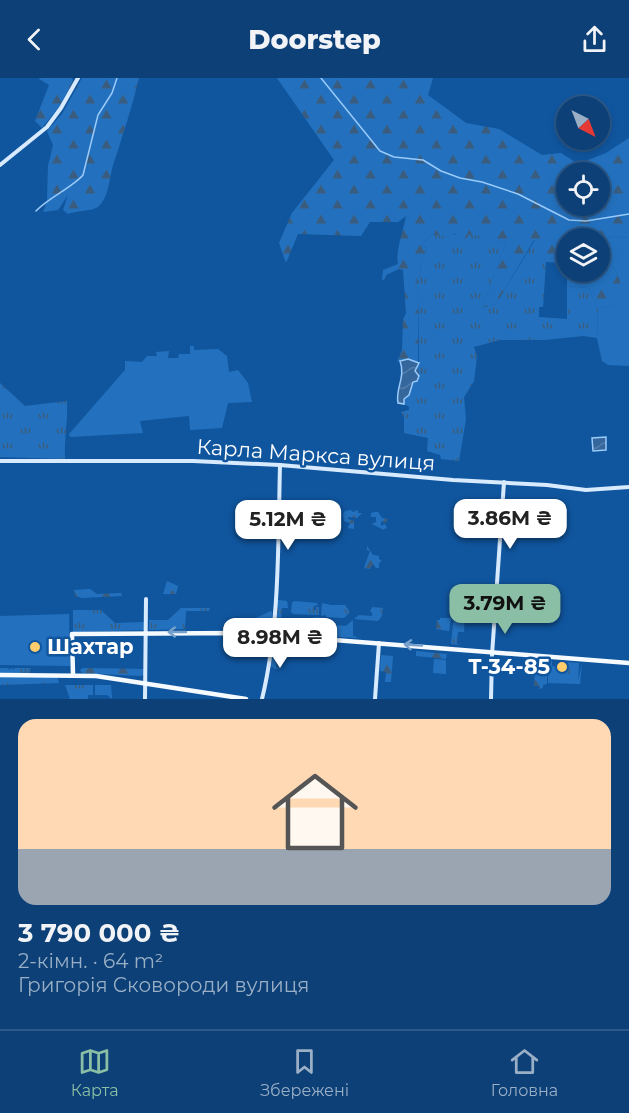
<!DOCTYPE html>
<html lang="uk">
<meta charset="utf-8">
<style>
:root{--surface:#0c4077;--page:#1a4b7f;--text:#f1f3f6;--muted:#9aafc6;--line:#2c5989;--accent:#8abfa5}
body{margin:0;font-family:Montserrat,sans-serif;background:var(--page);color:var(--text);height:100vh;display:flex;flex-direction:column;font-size:22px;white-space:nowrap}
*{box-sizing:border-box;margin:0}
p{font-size:20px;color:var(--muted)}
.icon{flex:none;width:33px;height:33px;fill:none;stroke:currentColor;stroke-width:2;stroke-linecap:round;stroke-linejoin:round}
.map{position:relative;height:621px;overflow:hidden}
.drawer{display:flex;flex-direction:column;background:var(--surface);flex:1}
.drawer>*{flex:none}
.needle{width:39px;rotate:138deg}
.buttons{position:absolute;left:556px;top:18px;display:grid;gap:12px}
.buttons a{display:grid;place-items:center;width:54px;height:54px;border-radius:50%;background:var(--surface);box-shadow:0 3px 9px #0003,0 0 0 2px var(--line);font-size:30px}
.price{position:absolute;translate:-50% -51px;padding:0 14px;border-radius:12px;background:#fff;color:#222;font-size:20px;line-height:39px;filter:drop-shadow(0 2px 3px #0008)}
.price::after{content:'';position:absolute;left:50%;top:36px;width:18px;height:14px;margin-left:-9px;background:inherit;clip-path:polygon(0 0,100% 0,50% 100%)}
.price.current{background:var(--accent);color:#111}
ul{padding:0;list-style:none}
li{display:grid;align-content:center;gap:12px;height:318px;padding:0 18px}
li+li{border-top:2px solid var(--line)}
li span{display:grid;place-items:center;height:186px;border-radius:18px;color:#555}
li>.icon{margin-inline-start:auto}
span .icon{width:108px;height:108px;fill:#fffc;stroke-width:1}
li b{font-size:26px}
header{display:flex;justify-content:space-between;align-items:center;height:78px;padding:0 18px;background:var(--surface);font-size:27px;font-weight:800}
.tab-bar{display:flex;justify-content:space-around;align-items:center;height:84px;border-top:2px solid var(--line);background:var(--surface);font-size:16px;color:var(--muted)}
.tab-bar a{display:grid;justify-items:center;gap:3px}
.tab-bar .current{color:var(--accent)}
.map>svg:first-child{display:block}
.grass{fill:url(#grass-tufts)}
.forest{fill:url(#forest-firs);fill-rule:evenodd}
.garden{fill:#2371be}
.water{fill:url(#water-waves);stroke:#99caf9;stroke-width:1.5}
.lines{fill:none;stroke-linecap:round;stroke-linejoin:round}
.stream{stroke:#99caf9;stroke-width:1.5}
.secondary{stroke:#d8eafe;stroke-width:4}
.primary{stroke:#f5faff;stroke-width:4.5}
.oneway{stroke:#77a0ca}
.poi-dot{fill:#ffcd6b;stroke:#10569f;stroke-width:2}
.labels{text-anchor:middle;stroke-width:5;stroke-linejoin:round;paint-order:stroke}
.street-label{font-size:21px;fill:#fff;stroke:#10569f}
.poi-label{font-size:21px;font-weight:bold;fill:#fff;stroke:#10569f;text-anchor:start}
</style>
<header><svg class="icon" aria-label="back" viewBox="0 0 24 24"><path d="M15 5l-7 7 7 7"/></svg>Doorstep<svg class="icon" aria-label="share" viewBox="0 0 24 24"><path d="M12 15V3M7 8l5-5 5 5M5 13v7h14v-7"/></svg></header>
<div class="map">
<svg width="629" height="621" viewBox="0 0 629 621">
<defs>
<pattern id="grass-tufts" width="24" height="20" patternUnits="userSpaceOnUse" patternTransform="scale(1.5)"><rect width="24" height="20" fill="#2371be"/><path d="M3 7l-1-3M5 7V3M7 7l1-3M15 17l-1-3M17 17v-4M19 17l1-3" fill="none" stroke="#3a5d7f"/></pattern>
<pattern id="forest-firs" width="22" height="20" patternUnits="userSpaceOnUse" patternTransform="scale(1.5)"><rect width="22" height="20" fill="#2371be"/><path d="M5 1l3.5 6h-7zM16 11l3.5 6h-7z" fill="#3a5d7f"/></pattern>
<pattern id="water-waves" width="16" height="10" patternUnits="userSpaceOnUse" patternTransform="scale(1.5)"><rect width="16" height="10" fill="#35679d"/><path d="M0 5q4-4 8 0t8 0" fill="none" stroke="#537eac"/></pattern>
</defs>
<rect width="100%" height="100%" fill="#10569f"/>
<g class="grass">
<path d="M432,156c14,3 26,0 40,0 11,1 23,6 34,8l-24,66 14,-4 39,-64 11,22 -3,45h-4v10l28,2v-33l21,2 10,20 -1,30 -14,-2 -38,4h-45l-26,7 3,9 -3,25 -10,16 2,22 -7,42 -18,-2 -1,-4 -13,-4 1,-13 -24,-5v-16l-3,-5 8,-2v-3l-5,-3v-5l5,-4 2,-9 7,-10 -3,-5 4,-8 -1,-71 -2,-13 5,-4 -1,-12 7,-15 -6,-3z"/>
<path d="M0,305l25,23 42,-5c1,20 -3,38 -2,58l-65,-2z"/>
<path d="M279,522l8,1 1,7h-6l-1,12 34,3v-4h-2l2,-2 10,1 -1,6 22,2 7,-6v16l4,1v1l-82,-5 1,-32z"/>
<path d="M294,523l23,2 1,2 -4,1v4h2v-3h3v8l-26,-1 -2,-2 1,-9z"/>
<path d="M322,525l9,2h14l5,7 -6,6 -18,-1v-2l-5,1z"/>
<path d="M372,529l11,1 -1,8 -4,5 -24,-2 5,-4 13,1v-4h-2z"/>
<path d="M181,530h29l-1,3h-23l-1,18 -36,1v-10h19z"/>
<path d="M73,532h28l14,13 29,-1v8l-71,2z"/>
<path d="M271,533l1,1v12l-23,-3z"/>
<path d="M454,536h11l-1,18h-6l-1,12 3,1 -9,-1z"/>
<path d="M277,559l29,2 7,7 -13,1 -2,8 -21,1 -1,11 5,1 -6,1 -4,-3 2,-26h3z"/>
<path d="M548,582l4,1v5l11,2 1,-6 15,1 -1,18 4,-18 -2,21 -32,-1z"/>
<path d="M0,590h9l-1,2 4,-2 2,2v-2h16l1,1 -3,1h3l-1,3h-30z"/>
<path d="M0,598h57l2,7 -59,2z"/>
<path d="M65,607h28v10h-5v4h-18z"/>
<path d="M95,607h16l1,14 -5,-4h-12z"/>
</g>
<g class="forest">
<path d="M38,0h34l1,4 -14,25 -17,21 -7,-7 14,-36z"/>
<path d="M82,0h57c-7,29 -16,56 -25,84 -5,14 -4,33 -15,44 -7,6 -22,4 -31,8l-5,-4 5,-15 -10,15 -15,2 4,-12 1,-34 5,-21 -6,-14 15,-17z"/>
<path d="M277,0h156l-5,17 38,28 33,6 43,26 19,-2 17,11 28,-11 23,-15v100l-19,-2 -8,10 -1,5c13,17 28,33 16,54l-19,3 -10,-20 -21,-2v-14h33v-34h-33v25l-21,-1 -12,-22 -38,64 -14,4 24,-66 -36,-8 -6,7 -8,-7 -10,3 -14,-3 -11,11 6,3 -7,15 1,12 -5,4 2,13v70l-10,-3 -11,3 5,-12 1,-30 3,-7 -3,-43 -4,-1 -13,6 -1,4 -3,1 1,-10 15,-6c-3,-12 6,-35 8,-48l-8,6h-28l-9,14 -63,-2 -12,29 -7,-20 13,-30 42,-53zM567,94h33v34h-33z"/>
<path d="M351,432l2,2 5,-2v3h4l-5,5 -9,-1v2l6,2v8l-6,-1 2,-5 -6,-2 -1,-7 2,-3z"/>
<path d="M375,434h3l4,6 6,1 -2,4 -5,-2v5l4,-2 2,4 -3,1v1l-12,-6 4,-2v-5h-5v-4z"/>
<path d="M367,468l6,9 6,1v3l3,2 -3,2v5h-3l-3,-4 -3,5 -6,-1 6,-17 -3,-1z"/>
<path d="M167,503l11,5 -2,8h-13z"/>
<path d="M90,511l7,5 24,-1 1,3 -40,2 -7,-2 -1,-6z"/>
<path d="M440,540h11l-2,13 -13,-2 1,-9h3z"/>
<path d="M416,573l31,3 -1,5 -30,-3z"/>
<path d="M381,577l12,1 -2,26h-6l1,-10 -6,-1z"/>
<path d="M434,581l12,1v14l-13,-1z"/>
<path d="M538,584l9,1v21l-4,1v3l-4,1v-3h-5l1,-14h2z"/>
<path d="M83,590l61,1v6l-4,1 -58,-3 -2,-3z"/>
</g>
<g class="garden">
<path d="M610,158l19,2v128l-21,-1 -6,-4 -5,-23 1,-30 18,-3c13,-21 -2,-37 -15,-54l1,-5z"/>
<path d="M190,268h4v4l24,-1 9,7 2,16 9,-2 10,13 4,19 -24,1 -6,25 -32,2 -1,-14 -49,5 3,12 -73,4 -1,-3 56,-64v-9l17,1 5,-6h10l-1,-4 13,-1 -1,7h10l1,-4h11z"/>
<path d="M69,536l1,52 -70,-1v-49z"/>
</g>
<g class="water">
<path d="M408,281l11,4 -4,8 4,5 -2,5 -4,1 -4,13 -5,4v5l-6,-1c-3,-14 8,-26 2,-42z"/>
<path d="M606,359v13l-13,1 -1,-13z"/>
</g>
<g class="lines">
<g class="stream">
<path d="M321,0l59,73 14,6 29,3 18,11 19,7 22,4 36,12 51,26 17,1 43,-7"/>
<path d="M36,133c12,-13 37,-24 47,-36l15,-60 14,-22 5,-15"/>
</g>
<g class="secondary">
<path d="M0,87l47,-38 14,-19 17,-30"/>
<path d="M0,383h193l87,4 173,15 94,5 39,5 43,-3"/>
<path d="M145,621l1,-100"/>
<path d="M262,621c18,-74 16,-158 18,-234"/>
<path d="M375,621l4,-56"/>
<path d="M491,621l1,-44 12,-173"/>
</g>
<g class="primary">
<path d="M0,597l96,1 150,23"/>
<path d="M73,597l-1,-41 171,-1 386,30"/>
</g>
</g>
<defs><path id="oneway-shaft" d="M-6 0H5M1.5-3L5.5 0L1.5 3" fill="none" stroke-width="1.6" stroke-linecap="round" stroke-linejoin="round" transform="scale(1.5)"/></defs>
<g class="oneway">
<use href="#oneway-shaft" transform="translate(177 554) rotate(180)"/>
<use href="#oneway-shaft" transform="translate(413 567) rotate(-176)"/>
</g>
<g class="poi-dot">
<circle cx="35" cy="569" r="6"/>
<circle cx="562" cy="589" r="6"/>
</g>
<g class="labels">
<g class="street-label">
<text transform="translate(316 377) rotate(4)" y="7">Карла Маркса вулиця</text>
</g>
<g class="poi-label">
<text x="47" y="576">Шахтар</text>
<text x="550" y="596" text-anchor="end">Т-34-85</text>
</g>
</g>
</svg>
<div class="buttons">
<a><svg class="needle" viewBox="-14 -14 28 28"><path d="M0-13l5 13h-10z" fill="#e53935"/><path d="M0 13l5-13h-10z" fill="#9aafc6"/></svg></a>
<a><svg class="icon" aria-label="locate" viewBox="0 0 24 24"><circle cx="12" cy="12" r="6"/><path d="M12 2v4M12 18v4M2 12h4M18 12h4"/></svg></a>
<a><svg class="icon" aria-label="layers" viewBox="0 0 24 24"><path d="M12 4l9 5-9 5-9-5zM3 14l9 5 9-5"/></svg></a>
</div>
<b class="price" style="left:510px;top:472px">3.86M ₴</b>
<b class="price" style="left:288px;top:473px">5.12M ₴</b>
<b class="price current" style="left:505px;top:557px">3.79M ₴</b>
<b class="price" style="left:280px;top:591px">8.98M ₴</b>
</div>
<section class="drawer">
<ul>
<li><span style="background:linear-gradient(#ffd9b3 70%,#9aa5b1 0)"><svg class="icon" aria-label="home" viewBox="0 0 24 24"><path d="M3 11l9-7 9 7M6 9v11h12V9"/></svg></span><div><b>3 790 000 ₴</b><p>2-кімн. · 64 m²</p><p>Григорія Сковороди вулиця</p></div></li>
</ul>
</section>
<nav class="tab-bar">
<a class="current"><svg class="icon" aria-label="map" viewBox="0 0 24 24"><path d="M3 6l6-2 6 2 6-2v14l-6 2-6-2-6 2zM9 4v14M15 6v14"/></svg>Карта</a>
<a><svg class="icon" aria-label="saved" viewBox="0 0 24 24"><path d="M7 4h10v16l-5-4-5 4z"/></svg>Збережені</a>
<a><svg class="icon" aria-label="home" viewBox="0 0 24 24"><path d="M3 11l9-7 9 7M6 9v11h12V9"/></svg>Головна</a>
</nav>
